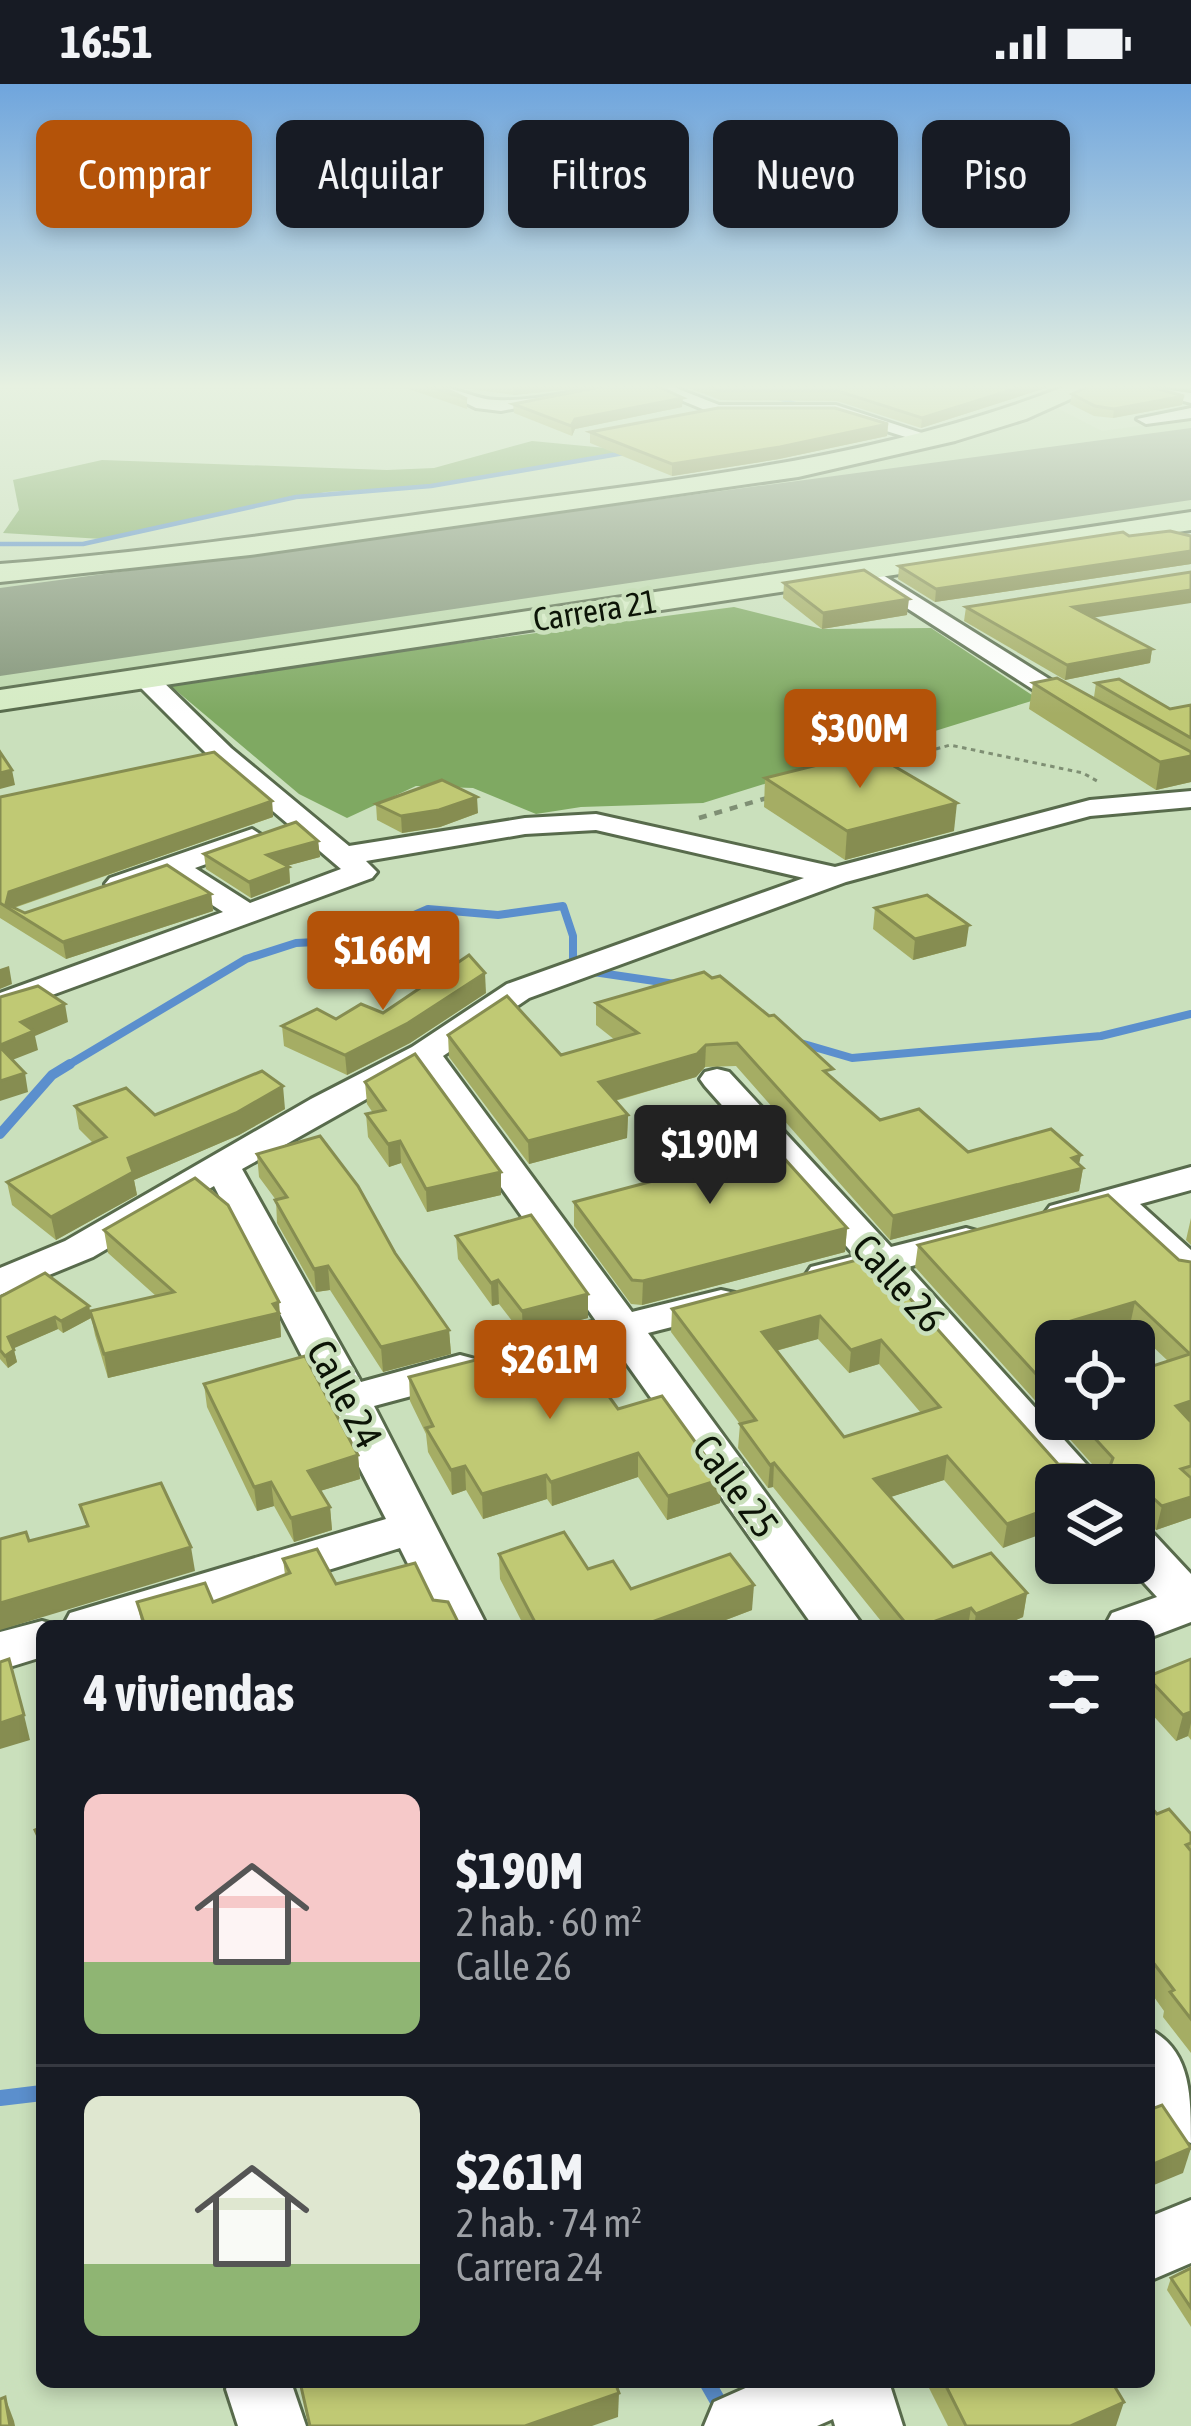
<!DOCTYPE html>
<html lang="es">
<meta charset="utf-8">
<style>
:root{--surface:#171b24;--page:#242831;--text:#f1f3f6;--muted:#9ea1a6;--line:#363941;--accent:#b45309}
body{margin:0;font-family:"Asap Condensed",sans-serif;background:var(--page);color:var(--text);height:100vh;display:flex;flex-direction:column;font-size:45px;white-space:nowrap}
*{box-sizing:border-box;margin:0}
p{font-size:39px;color:var(--muted)}
.icon{flex:none;width:66px;height:66px;fill:none;stroke:currentColor;stroke-width:2;stroke-linecap:round;stroke-linejoin:round}
.map{position:relative;flex:1;overflow:hidden}
.panel{position:absolute;left:36px;top:1536px;width:1119px;height:768px;display:flex;flex-direction:column;background:var(--surface);border-radius:18px;box-shadow:0 6px 18px #0003}
.panel>*{flex:none}
.guide{position:absolute;left:36px;top:36px;width:1119px;height:108px;display:flex;gap:24px}
.fabs{position:absolute;left:1035px;top:1236px;display:grid;gap:24px}
.fabs a{display:grid;place-items:center;width:120px;height:120px;border-radius:18px;background:var(--surface);box-shadow:0 6px 18px #0003;font-size:60px}
.price{position:absolute;translate:-50% -102px;padding:0 27px;border-radius:12px;background:var(--accent);color:#fff;font-size:39px;line-height:78px;filter:drop-shadow(0 3px 6px #0008)}
.price::after{content:'';position:absolute;left:50%;top:72px;width:36px;height:27px;margin-left:-18px;background:inherit;clip-path:polygon(0 0,100% 0,50% 100%)}
.price.on{background:#222;color:#fff}
ul{padding:0;list-style:none}
li{display:flex;align-items:center;gap:36px;height:300px;padding:0 48px}
li+li{border-top:3px solid var(--line)}
li span{display:grid;place-items:center;flex:none;width:336px;height:240px;border-radius:18px;color:#555}
li>.icon{margin-inline-start:auto}
span .icon{width:144px;height:144px;fill:#fffc;stroke-width:1}
li b{font-size:51px}
h2{display:flex;justify-content:space-between;align-items:center;height:144px;padding:0 48px;font-size:51px}
.chip{padding:0 42px;border-radius:18px;background:var(--surface);box-shadow:0 6px 18px #0003;font-size:42px;line-height:108px}
.chip.on{background:var(--accent);color:#fff}
.status{display:flex;justify-content:space-between;align-items:center;height:84px;padding:0 60px;background:var(--surface);direction:ltr}
.status svg{height:33px;fill:currentColor}
.map>svg:first-child{display:block}
.built{fill:#bed9ae}
.forest{fill:#7fa962}
.lines{fill:none;stroke-linecap:round;stroke-linejoin:round}
.stream-far3{stroke:#5b8fcd;stroke-width:4.5}
.stream-far2{stroke:#5b8fcd;stroke-width:8}
.stream-far1{stroke:#5b8fcd;stroke-width:10}
.stream{stroke:#5b8fcd;stroke-width:16}
.runway{fill:#84957a;fill-rule:evenodd}
.street-casing{stroke:#586b4c;stroke-width:6}
.secondary-casing{stroke:#586b4c;stroke-width:6}
.path-far1{stroke:#7f8f74;stroke-width:3;stroke-dasharray:4.5 4.5;stroke-linecap:butt}
.path{stroke:#7f8f74;stroke-width:4.5;stroke-dasharray:8 8;stroke-linecap:butt}
.street{fill:#fff;fill-rule:evenodd}
.secondary{fill:#d6ecc5;fill-rule:evenodd}
.wall{fill:#a5ad64;fill-rule:evenodd}
.shaded-wall{fill:#868d51}
.building{fill:#c0c974;stroke:#868d51;stroke-width:3;fill-rule:evenodd}
.labels{text-anchor:middle;stroke-width:9;stroke-linejoin:round;paint-order:stroke}
.far-street-label{font-size:33px;fill:#0c1407;stroke:#cae0bc}
.street-label{font-size:39px;fill:#0c1407;stroke:#cae0bc}
</style>
<div class="status"><b>16:51</b><svg viewBox="0 0 49 12"><path d="M0 12V9h3v3zM5 12V6h3v6zM10 12V3h3v9zM15 12V0h3v12zM26 1h20v11H26zM47 4h2v5h-2z"/></svg></div>
<div class="map">
<svg width="1191" height="2342" viewBox="0 0 1191 2342">
<rect width="100%" height="100%" fill="#cae0bc"/>
<path class="built" d="M1055,323l47,24 89,-12v96l-1191,177v-109l702,-91 117,-22z"/>
<g class="forest">
<path d="M532,357l74,7 53,-1 -228,39 -105,6 -224,47 -99,-6 16,-23 -6,-30 89,-20 285,10 47,-2z"/>
<path d="M734,523l88,22 109,-1 107,71 -335,104 -122,4 -45,7 -63,-26 -57,-2 -69,32 -48,-24 -133,-112z"/>
</g>
<g class="lines">
<g class="stream-far3">
<path d="M779,314l38,14"/>
<path d="M0,460h83l213,-47 135,-11 199,-34"/>
</g>
<g class="stream-far2">
<path d="M797,958l55,16 249,-22 90,-22"/>
<path d="M65,983l181,-108 50,-16 61,-3 71,-31 70,6 65,-9 10,30v33l102,15"/>
</g>
<path class="stream-far1" d="M0,1050l52,-59 18,-11"/>
<g class="stream">
<path d="M0,2014l42,-5"/>
<path d="M707,2298l25,44"/>
</g>
<path class="runway" d="M1191,344v72l-1191,176v-88z"/>
<g class="street-casing">
<g id="street">
<path d="M432,302c24,0 42,14 65,14 44,2 89,-14 134,-14l-130,25 -25,-3z"/>
<path d="M647,302h24l48,19h117l101,33 -9,6 -93,-29h-118z"/>
<path d="M1140,302l51,7v10l-49,-13z"/>
<path d="M1191,324v10l-45,6 -9,-5z"/>
<path d="M862,478l227,142 4,5 -4,5h-18l-217,-140 -3,-5z"/>
<path d="M146,588l9,2 76,74 118,98 176,-28 71,-4 239,53 255,-67 101,-9v16l-101,9 -244,66 -317,116 -86,58 189,256 89,-22 14,3 6,9 -6,9 -87,22 215,293h-50l-201,-283 -95,24 -15,-4 -6,-9 6,-9 94,-24 -178,-251 -176,99 119,213 99,-27 15,4 6,10 -6,10 -101,27 113,220h-48l-39,-78 -254,78h-83l7,-13 316,-94 -172,-333 -121,71 -93,38v-27l65,-27 246,-142 101,-52 95,-63 297,-106 -208,-48 -71,4 -159,27 11,11 -5,6 -372,136v-21l223,-81 -54,-35 -49,16 -15,-9 5,-6 142,-49 14,9 -4,6 -67,24 55,35 91,-34 -128,-109 -76,-76v-10z"/>
<path d="M717,985l12,3 162,175 75,-19 14,4 5,8 -5,8 -72,19 197,218h-48l-185,-209 -47,12 -14,-3 -6,-9 6,-9 44,-11 -150,-170 -5,-7 5,-7z"/>
<path d="M1191,1083v23l-51,14 51,46v33l-14,-4 -70,-65 -44,11 -13,-3 -6,-8 6,-8z"/>
<path d="M1134,1442l16,4 41,44v48l-42,16v-12h-44l7,-13 45,-16 -31,-34h8z"/>
<path d="M42,1537l17,5h-17v31l-42,13v-38z"/>
<path d="M1149,1945c42,21 42,66 42,114 -51,-20 -42,-67 -42,-114z"/>
<path d="M1191,2116v63l-42,18v-64z"/>
<path d="M229,2298h62l15,44h-68l-12,-37z"/>
<path d="M759,2298h130l14,44h-68l-2,-7 -16,7h-113l10,-24z"/>
</g>
</g>
<g class="secondary-casing">
<g id="secondary">
<path d="M1066,302h33l-73,33 -71,22 -157,36 -548,78 -250,27v-18c167,-13 331,-38 497,-60 193,-26 386,-46 569,-118z"/>
<path d="M1191,428v18l-1191,180v-20z"/>
</g>
</g>
<path class="path-far1" d="M884,680l66,-19 133,28 14,8"/>
<path class="path" d="M699,734l68,-20"/>
<use href="#street" class="street"/>
<use href="#secondary" class="secondary"/>
</g>
<g class="wall">
<path d="M400,302h40l27,13v10z"/>
<path d="M450,302h151l-88,9z"/>
<path d="M684,302h368l-131,42 -84,-27 -117,-1z"/>
<path d="M1072,310l112,2 -2,9 -69,13 -19,-2 -24,-12z"/>
<path d="M513,320l169,3 -107,22 -3,7 -58,-23z"/>
<path d="M888,340l-1,12 -108,23 -107,17 -82,-33v-11z"/>
<path d="M1129,452h62v28l-256,38 -37,-23 1,-13z"/>
<path d="M784,499l123,32 -85,14 -39,-31z"/>
<path d="M966,523l127,11 59,31 -2,14 -85,17 -101,-59z"/>
<path d="M1033,599l103,39 -42,-25 2,-14 74,26 21,-4v77l-35,8 -127,-81z"/>
<path d="M765,694l189,53 -109,29 -81,-53z"/>
<path d="M0,713l272,4 1,16 -259,91 11,5 186,-19 2,17 -147,48 -66,-41z"/>
<path d="M376,720l102,9 -38,14 -38,6 -25,-13z"/>
<path d="M318,757l2,16 -34,9 3,1 1,16 -39,15 -45,-29 -2,-15z"/>
<path d="M875,824l91,38 -53,14 -40,-31z"/>
<path d="M704,888l176,148 88,32 111,12 4,4 -4,23 -189,49 -154,-174 -31,1 -9,10 -81,24 13,14 -1,23 -98,26 -80,-107 -1,-22 113,20 54,-15 -19,-15v-22z"/>
<path d="M486,909l-76,50 -63,32 -63,-29 -2,-20 101,-13z"/>
<path d="M365,998l136,90v23l-74,17 -26,-49 -12,4 -21,-30 -2,-23 7,-1 -6,-9z"/>
<path d="M75,1022l80,9 130,-6 -46,26 -105,45 3,15 -81,45 -44,-35 -5,-23 86,-39 -14,-14z"/>
<path d="M677,1052l170,92 -2,24 -203,53 -11,-1 -57,-78v-24l114,-30 -12,-14z"/>
<path d="M257,1070l138,99 54,77 2,24 -68,18 -53,-82 -14,2 -39,-69 -1,-23 -17,-23z"/>
<path d="M1191,1134v27l-5,-5z"/>
<path d="M104,1146l175,72 2,35 -173,41 -13,-43 -5,-24 66,-15 -48,-43z"/>
<path d="M456,1152l132,58v24l-65,17 -24,-31 -7,2 -34,-47z"/>
<path d="M918,1161l261,15 12,2v256l-35,12 -22,-21v-24h-78l-53,63 -59,-68 -54,17 63,70 74,26 -4,24 -21,9h-117l-112,-139 -5,1 -30,-40 2,-24 -69,-92 1,-23 200,-53 186,208 35,1 -178,-198zM1130,1241l38,36 -34,58h-78v-78l31,-3zM818,1255l31,34 30,-9 42,49 -77,24 -68,-86z"/>
<path d="M0,1213l89,9 2,12 -28,15 -5,-4 -45,19 4,14 -9,6 -8,-9z"/>
<path d="M409,1293l209,32 102,94 -53,17 -29,-43 -86,29 -5,-7 -64,20 -17,-29 -14,5 -24,-43 -2,-18 -16,-33z"/>
<path d="M204,1300l154,71 2,24 -40,12 10,16 2,23 -38,12 -20,-36 -17,5 -50,-104z"/>
<path d="M499,1470l89,15 43,20 121,21 -42,16h-186l-24,-47z"/>
<path d="M283,1475l53,25 97,16 27,26h-318l-5,-24h76l72,-27z"/>
<path d="M1191,1575v81l-3,-4 -12,5 -27,-30v-35z"/>
<path d="M1149,1721l8,9 34,20v219l-28,-36 1,-6 -15,-21z"/>
<path d="M1191,2184v59l-24,-37 4,-12z"/>
<path d="M929,2298h183l4,44h-168l-20,-40z"/>
</g>
<g class="shaded-wall">
<path d="M513,302h88l-88,9z"/>
<path d="M1024,302h28l-131,42 1,-10z"/>
<path d="M1184,312l-2,9 -69,13 1,-9z"/>
<path d="M683,314l-1,9 -107,22 -3,7 -1,-10 4,-7z"/>
<path d="M888,340l-1,12 -108,23 -107,17v-12z"/>
<path d="M1191,467v13l-256,38 1,-13z"/>
<path d="M1191,506v13l-120,18 2,-14z"/>
<path d="M909,515l-2,16 -85,14 1,-16z"/>
<path d="M1152,565l-2,14 -85,17 2,-15z"/>
<path d="M1191,672v26l-35,8 4,-28z"/>
<path d="M12,686l3,15 -15,4v-16z"/>
<path d="M477,713l1,16 -38,14 -38,6 -1,-17z"/>
<path d="M272,717l1,16 -261,91 -6,-4 3,-12z"/>
<path d="M957,719l-3,28 -109,29 2,-29z"/>
<path d="M318,757l2,16 -52,14 -1,-16z"/>
<path d="M289,783l1,16 -39,15 -2,-16z"/>
<path d="M211,810l2,17 -147,48 -3,-17z"/>
<path d="M969,841l-3,21 -53,14 2,-21z"/>
<path d="M9,882l3,18 -12,5v-20z"/>
<path d="M485,889l1,20 -76,50 -63,32 -2,-20z"/>
<path d="M65,920l3,18 -33,14 3,14 -36,14 -2,-19 21,-23z"/>
<path d="M706,961l-1,22 -9,10 -97,28v-23z"/>
<path d="M25,989l3,19 -28,9v-20z"/>
<path d="M283,1002l2,23 -46,26 -105,45 3,15 -81,45 -5,-23 77,-59z"/>
<path d="M628,1031l-1,23 -98,26 -1,-23z"/>
<path d="M400,1057l1,22 -12,4 -1,-23z"/>
<path d="M1081,1071l-3,14 5,-1 -4,23 -189,49 3,-24z"/>
<path d="M501,1088v23l-74,17 -1,-23z"/>
<path d="M847,1144l-2,24 -203,53 1,-24z"/>
<path d="M328,1182l2,24 -14,2 -2,-23z"/>
<path d="M498,1196l1,24 -7,2 -1,-23z"/>
<path d="M588,1210v24l-65,17 -1,-24z"/>
<path d="M279,1218l2,35 -173,41 -4,-24z"/>
<path d="M1135,1218l-5,23 -52,16 -7,-20z"/>
<path d="M89,1222l2,12 -28,15 -2,-12z"/>
<path d="M820,1232l-2,23 -58,16 2,-23z"/>
<path d="M55,1233l3,12 -48,21 -2,-13z"/>
<path d="M449,1246l2,24 -68,18 -2,-25z"/>
<path d="M881,1256l-2,24 -30,9 2,-23z"/>
<path d="M14,1266l3,12 -9,6 -3,-12z"/>
<path d="M1191,1317v22l-15,-17z"/>
<path d="M638,1369v24l-86,29 -1,-24z"/>
<path d="M358,1371l2,24 -50,15 -2,-23z"/>
<path d="M947,1372l-3,24 -72,23 2,-24z"/>
<path d="M774,1379l-1,24 -5,1 2,-23z"/>
<path d="M465,1382l1,24 -14,5 -1,-25z"/>
<path d="M546,1391l1,24 -64,20 -1,-25z"/>
<path d="M722,1395l-2,24 -53,17 1,-24z"/>
<path d="M271,1398l3,24 -17,5 -3,-24z"/>
<path d="M1191,1413v21l-35,12 6,-24z"/>
<path d="M1056,1422v23l-53,19 4,-24z"/>
<path d="M330,1423l2,23 -38,12 -3,-24z"/>
<path d="M191,1463l4,24 -195,59v-27z"/>
<path d="M754,1501l-2,25 -42,16h-61v-3z"/>
<path d="M1027,1509l-4,24 -21,9h-28l2,-12z"/>
<path d="M971,1524l-3,18h-46z"/>
<path d="M1191,1628v11l-3,13 -12,5 7,-26z"/>
<path d="M24,1631l6,25 -30,9v-26z"/>
<path d="M1191,2064l-8,25 -34,14v-21z"/>
<path d="M619,2309l-1,24 -26,9h-67z"/>
<path d="M5,2313l9,24 1,5h-5z"/>
<path d="M1124,2318l-8,24h-46z"/>
</g>
<g class="building">
<path d="M427,302h13l27,13z"/>
<path d="M605,302h52l26,12 -108,21 -4,7 -58,-22z"/>
<path d="M707,302h317l-102,32 -84,-27h-118z"/>
<path d="M1090,302h57l37,10 -70,13 -19,-3 -23,-12z"/>
<path d="M718,324h117l53,16 -108,23 -108,17 -82,-32z"/>
<path d="M1170,447l21,5v15l-255,38 -37,-23 224,-34 6,4z"/>
<path d="M864,486l45,29 -86,14 -39,-30z"/>
<path d="M1191,488v18l-118,17 79,42 -85,16 -101,-58z"/>
<path d="M1057,594l134,74v4l-31,6 -127,-79z"/>
<path d="M1119,595l51,30 21,-4v33l-95,-55z"/>
<path d="M0,668l12,18 -12,3z"/>
<path d="M214,668l58,49 -263,91 -3,12 19,9 142,-48 44,29 -148,48 -63,-39v-106z"/>
<path d="M870,668l87,51 -110,28 -82,-53z"/>
<path d="M442,696l35,17 -38,13 -38,6 -25,-12z"/>
<path d="M296,738l22,19 -51,14 22,12 -40,15 -45,-28z"/>
<path d="M927,811l42,30 -54,14 -40,-31z"/>
<path d="M469,871l16,18 -77,50 -63,32 -63,-29 35,-17 19,10 25,-15 22,9z"/>
<path d="M704,888l8,6 8,-2 49,40 5,-1 59,54 -9,2 56,49 39,-11 49,43 83,-23 30,26 -9,3 11,10 -190,48 -156,-173 -31,2 -9,9 -98,28 29,33 -100,26 -80,-106 59,-39 54,59 77,-22 -42,-30z"/>
<path d="M38,902l27,18 -44,18 13,9 -34,14v-48z"/>
<path d="M0,963l25,26 -25,8z"/>
<path d="M415,970l86,118 -75,17 -26,-48 -12,3 -22,-30 19,-4 -20,-28z"/>
<path d="M262,987l21,15 -47,27 -108,45 5,14 -82,45 -44,-35 99,-45 -31,-31 51,-18 29,27z"/>
<path d="M747,1033l100,111 -204,53 -11,-1 -58,-78 132,-35 -29,-31z"/>
<path d="M320,1052l38,50 37,67 54,77 -68,17 -53,-81 -14,3 -39,-69 12,-3 -30,-43z"/>
<path d="M195,1094l33,27 51,97 -6,2 6,9 -175,41 -14,-43 84,-19 -70,-62z"/>
<path d="M1108,1111l71,65 12,2v139l-15,5 15,16v44l-10,3 10,9v19l-29,9 -30,-27 -17,6h-59v21l-49,18 -60,-68 -73,23 79,88 38,-14 36,40 -51,21 -5,-6 -49,18h-14l-134,-163 -4,2 -30,-41 16,-4 -84,-111 200,-53 186,208 52,2 3,-8 -36,-39h57v-47l56,-18 -55,-52 -64,19 19,20h-34v55l-138,-151zM820,1232l31,34 30,-10 59,67 -96,30 -82,-105z"/>
<path d="M531,1131l57,79 -66,17 -24,-31 -7,3 -35,-47z"/>
<path d="M45,1189l44,33 -28,15 -6,-4 -47,20 6,13 -9,6 -5,-6v-53z"/>
<path d="M566,1253l52,72 44,-13 60,83 -54,17 -30,-43 -87,29 -5,-7 -64,19 -17,-28 -14,4 -25,-42 7,-2 -24,-49z"/>
<path d="M305,1272l53,99 -50,16 22,36 -39,11 -20,-36 -17,5 -50,-103z"/>
<path d="M161,1399l30,64 -191,56v-64l26,-7 3,9 59,-15 -8,-21z"/>
<path d="M564,1448l24,37 25,-8 18,28 99,-35 24,31 -105,38 2,3h-114l-38,-72z"/>
<path d="M317,1465l19,35 79,-21 18,37 15,2 12,24h-315l-8,-24 68,-19 8,19 77,-29 -7,-14z"/>
<path d="M9,1575l15,56 -24,8v-61z"/>
<path d="M1191,1575v53l-8,3 -34,-36v-3z"/>
<path d="M1149,1721l8,9 12,-5 22,25v9l-5,2 5,6v168l-21,-27 4,-2 -25,-33z"/>
<path d="M42,1743v18l-7,-15z"/>
<path d="M1162,2021l29,43 -42,18v-56z"/>
<path d="M1191,2184v40l-20,-30z"/>
<path d="M300,2298h315l4,11 -94,33h-215z"/>
<path d="M944,2298h168l12,20 -54,24h-104z"/>
<path d="M5,2313l5,29h-10v-27z"/>
</g>
<linearGradient id="sky" x2="0" y2="1"><stop stop-color="#6fa5dd"/><stop offset="0.48" stop-color="#e7f1e1"/><stop offset="1" stop-color="#e7f1e1" stop-opacity="0"/></linearGradient>
<rect width="1191" height="630" fill="url(#sky)"/>
<g class="labels">
<g class="far-street-label">
<text transform="translate(595 526) rotate(-9)" y="12">Carrera 21</text>
</g>
<g class="street-label">
<text transform="translate(899 1199) rotate(48)" y="14">Calle 26</text>
<text transform="translate(345 1310) rotate(62)" y="14">Calle 24</text>
<text transform="translate(736 1402) rotate(54)" y="14">Calle 25</text>
</g>
</g>
</svg>
<div class="fabs">
<a><svg class="icon" aria-label="locate" viewBox="0 0 24 24"><circle cx="12" cy="12" r="6"/><path d="M12 2v4M12 18v4M2 12h4M18 12h4"/></svg></a>
<a><svg class="icon" aria-label="layers" viewBox="0 0 24 24"><path d="M12 4l9 5-9 5-9-5zM3 14l9 5 9-5"/></svg></a>
</div>
<b class="price" style="left:860px;top:707px">$300M</b>
<b class="price" style="left:383px;top:929px">$166M</b>
<b class="price on" style="left:710px;top:1123px">$190M</b>
<b class="price" style="left:550px;top:1338px">$261M</b>
<div class="guide">
<a class="chip on">Comprar</a>
<a class="chip">Alquilar</a>
<a class="chip">Filtros</a>
<a class="chip">Nuevo</a>
<a class="chip">Piso</a>
</div>
<section class="panel">
<h2>4 viviendas<svg class="icon" aria-label="filters" viewBox="0 0 24 24"><path d="M4 7h16M4 17h16"/><circle cx="9" cy="7" r="2"/><circle cx="15" cy="17" r="2"/></svg></h2>
<ul>
<li><span style="background:linear-gradient(#f6c9c9 70%,#8fb573 0)"><svg class="icon" aria-label="home" viewBox="0 0 24 24"><path d="M3 11l9-7 9 7M6 9v11h12V9"/></svg></span><div><b>$190M</b><p>2 hab. · 60 m²</p><p>Calle 26</p></div></li>
<li><span style="background:linear-gradient(#dfe7d0 70%,#8fb573 0)"><svg class="icon" aria-label="home" viewBox="0 0 24 24"><path d="M3 11l9-7 9 7M6 9v11h12V9"/></svg></span><div><b>$261M</b><p>2 hab. · 74 m²</p><p>Carrera 24</p></div></li>
</ul>
</section>
</div>
